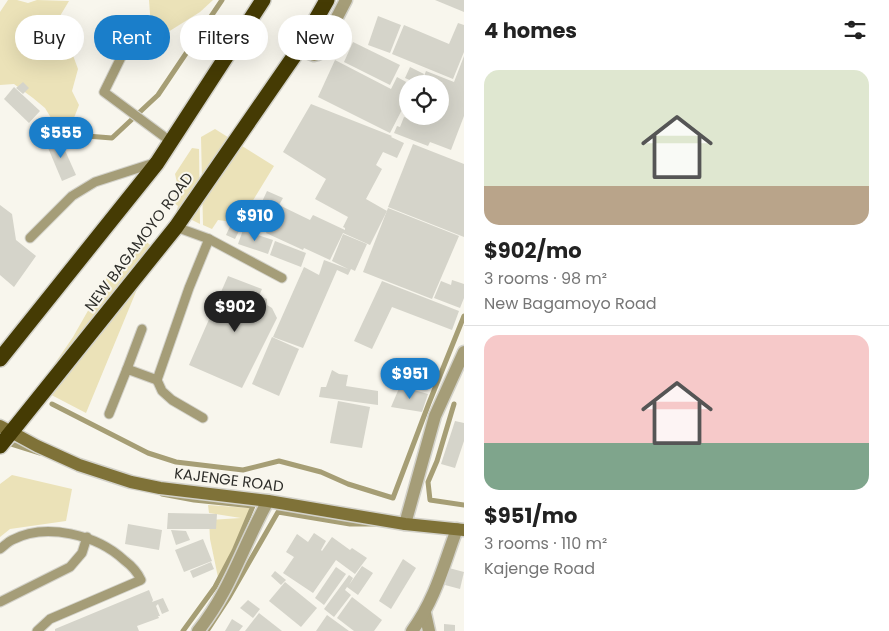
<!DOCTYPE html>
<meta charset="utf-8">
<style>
:root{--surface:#fff;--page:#f6f6f6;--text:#222;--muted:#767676;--line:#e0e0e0;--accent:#1a7eca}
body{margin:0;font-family:Poppins,sans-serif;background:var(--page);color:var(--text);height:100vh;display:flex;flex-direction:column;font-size:19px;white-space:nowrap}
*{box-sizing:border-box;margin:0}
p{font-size:16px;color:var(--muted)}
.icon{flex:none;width:28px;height:28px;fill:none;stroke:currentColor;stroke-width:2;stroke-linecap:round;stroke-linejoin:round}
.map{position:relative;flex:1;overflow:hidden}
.side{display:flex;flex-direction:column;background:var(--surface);width:425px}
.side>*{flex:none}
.top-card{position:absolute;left:15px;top:15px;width:374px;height:45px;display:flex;gap:10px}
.tools{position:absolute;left:399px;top:75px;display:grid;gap:10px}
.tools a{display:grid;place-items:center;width:50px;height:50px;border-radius:50%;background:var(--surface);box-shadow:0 5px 20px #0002;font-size:25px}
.price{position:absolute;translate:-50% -42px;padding:0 11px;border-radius:18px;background:var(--accent);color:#fff;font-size:16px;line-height:32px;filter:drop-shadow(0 1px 2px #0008)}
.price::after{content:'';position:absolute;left:50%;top:30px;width:15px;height:11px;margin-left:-8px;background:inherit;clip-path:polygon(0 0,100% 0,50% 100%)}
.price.selected{background:#222;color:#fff}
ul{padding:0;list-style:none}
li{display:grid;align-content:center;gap:10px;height:265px;padding:0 20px}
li+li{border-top:1px solid var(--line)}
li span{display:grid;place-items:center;height:155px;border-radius:15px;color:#555}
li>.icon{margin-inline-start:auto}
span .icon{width:90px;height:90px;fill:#fffc;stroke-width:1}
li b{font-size:21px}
h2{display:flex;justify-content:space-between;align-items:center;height:60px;padding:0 20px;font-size:21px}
.pill{padding:0 18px;border-radius:22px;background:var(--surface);box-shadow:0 5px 20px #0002;font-size:18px;line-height:45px}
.pill.selected{background:var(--accent);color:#fff}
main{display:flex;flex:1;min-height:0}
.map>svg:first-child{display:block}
.green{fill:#ebe2b8}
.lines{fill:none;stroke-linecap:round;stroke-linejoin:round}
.stream{stroke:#a69e75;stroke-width:5}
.building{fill:#d5d4ca}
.lane-casing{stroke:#d3d2ca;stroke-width:11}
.street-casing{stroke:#d3d2ca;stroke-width:15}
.secondary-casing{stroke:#d3d2ca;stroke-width:15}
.highway-casing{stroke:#d3d2ca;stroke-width:18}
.lane{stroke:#a59d78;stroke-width:9}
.street{stroke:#a59d78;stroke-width:12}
.secondary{stroke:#7f7238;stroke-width:12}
.highway{stroke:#453b04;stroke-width:15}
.labels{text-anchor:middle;stroke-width:4;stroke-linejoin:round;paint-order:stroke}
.street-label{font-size:15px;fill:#2d2d29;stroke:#f8f6ed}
</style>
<main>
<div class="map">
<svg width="464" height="631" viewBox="0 0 464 631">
<rect width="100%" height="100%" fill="#f8f6ed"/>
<g class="green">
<path d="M8,0h9l11,3 9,-3 32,1 -12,20 10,18 11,30 -6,22 7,14 -14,36 -20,-33 -12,-10 -19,-14 -14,1v-73z"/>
<path d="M149,0h64l-13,12 -48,30z"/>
<path d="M215,129l59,37 -33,54 -9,2 -14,-2 -6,9 -9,-4 -2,-88z"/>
<path d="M192,148l7,1 1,75 -24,-12 2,-6 -5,-4 5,-15 -3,-13z"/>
<path d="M144,240l10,8 -68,165 -48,-25 35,-51 37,-65 14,-10z"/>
<path d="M12,475l60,14 -6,32 -56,8 -10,8v-53z"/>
<path d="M208,505l41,3 3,7 -33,67 -9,-43 -1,-19 32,-2 -32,-5z"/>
</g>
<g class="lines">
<g class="stream">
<path d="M74,135l38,3 46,-43 64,-95"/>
<path d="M52,404l96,49 28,9 67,8 36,-9 42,11 27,12 45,14 36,-95 35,-87"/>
<path d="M454,404l-17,57 -9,21 2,18 34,5"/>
<path d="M5,442l35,11"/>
<path d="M162,494l32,6 59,6 -19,45 -19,36 -32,44"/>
<path d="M207,631l21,-32 50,-87 72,12h25"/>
</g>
</g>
<g class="building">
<path d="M435,0h29v12z"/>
<path d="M378,16l23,9 -11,28 -22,-8z"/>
<path d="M157,20l8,7 -6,8 -9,-7z"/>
<path d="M458,23l6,2v27l-11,27 -61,-25 12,-29 45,19z"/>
<path d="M353,42l47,23 -10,20 -46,-23z"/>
<path d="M464,56v60l-13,34 -21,-8 -2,4 -34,-13 3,-7 3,1 4,-10 4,1 1,-2h31v-32h-19l5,-13 28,11z"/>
<path d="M335,60l56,29 6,-12 11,6v15l-18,35 -72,-36z"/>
<path d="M410,67l14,7 -5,10 -14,-6z"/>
<path d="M23,82l6,6 -6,6 -7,-6z"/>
<path d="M14,87l26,24 -11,12 -25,-24z"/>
<path d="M311,104l81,32 -1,1 13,6 -7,15 -14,-6 -7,13 6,4 -16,30 21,12 -17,34 -27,-12 -13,27 -26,-12 -1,2 -37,-17 1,-3 -15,-7 15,-32 16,7 -4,7 31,15 3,-5 32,15v-2l-2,-1 5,-10 -33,-18 11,-20 -43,-27z"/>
<path d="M59,137l17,38 -14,6 -16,-38z"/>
<path d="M413,144l51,20v73l-76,-30z"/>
<path d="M0,205l12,9 4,26 20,16 -22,31 -14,-12z"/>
<path d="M388,208l71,28 -27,63 -69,-27z"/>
<path d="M231,224l9,5 -5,10 -9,-4z"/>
<path d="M243,230l30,10 -5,14 -30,-10z"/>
<path d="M343,234l24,10 -12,27 -4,-2 -3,6 -11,-5 -34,78 -30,-11 31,-70 15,8 5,-15 24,9 -16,-8z"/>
<path d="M275,241l31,12 -5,14 -31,-12z"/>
<path d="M228,276l34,13 -3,7 8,3v6l5,3 5,10 -35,70 -53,-23z"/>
<path d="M452,280l12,4v14l-4,10 -26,-10 7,-17 10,4z"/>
<path d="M382,281l77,30 -7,19 -60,-23 -20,42 -18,-8z"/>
<path d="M272,337l27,12 -20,47 -27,-12z"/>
<path d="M332,370l7,4 9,1 -2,11 32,5v14l-59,-8 2,-10h5z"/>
<path d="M400,386l28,8 -6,18 -31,-5z"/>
<path d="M338,401l32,6 -8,41 -32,-5z"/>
<path d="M455,421l9,2v18l-9,27 -14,-4z"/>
<path d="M168,513l49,1 -1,15h-49z"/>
<path d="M128,524l34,6 -3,20 -34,-6z"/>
<path d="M171,530l15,1 4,9 -14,5z"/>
<path d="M314,533l12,8 -5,9 1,1 10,-14 18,13 2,-2 15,10 -12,16 -19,-14 -23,33 -30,-20 11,-16 -8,-5 11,-18 11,8z"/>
<path d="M203,539l9,22 -28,11 -9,-22z"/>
<path d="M403,559l13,9 -25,41 -12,-8z"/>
<path d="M211,562l3,7 -21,9 -3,-7z"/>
<path d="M362,566l11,7 -15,22 -11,-8 -2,3 6,5 -17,22 -10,-8 25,-34 4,3 -4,7z"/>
<path d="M336,567l10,7 -22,31 -9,-7z"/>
<path d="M449,568l15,4 -4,17 -15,-4z"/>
<path d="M275,571l11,9 -5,5 -10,-9z"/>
<path d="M285,582l32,26 -16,19 -32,-26z"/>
<path d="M149,590l4,10 -1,2 11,-4 6,13 -7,3 -4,-10 -2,2 4,10h-2l1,2 -22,8 2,5h-84v-2z"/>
<path d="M352,597l30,23 -8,11h-20l-17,-13z"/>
<path d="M248,600l12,9 -7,9 -13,-10z"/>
<path d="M259,613l23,18h-37z"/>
<path d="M327,615l22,16h-33z"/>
<path d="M232,619l11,7 -4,5h-14z"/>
<path d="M444,624l11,1v6h-11z"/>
</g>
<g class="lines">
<g class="lane-casing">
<g id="lane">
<path d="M134,31l-30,61 66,49"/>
<path d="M176,227l33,12 73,39"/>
<path d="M30,238l42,-42 23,-14 59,-19"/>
<path d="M127,369l15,-40"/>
<path d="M109,414l18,-45 30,11"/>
<path d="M203,418l-31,-18 -10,-9 -5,-11 32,-92 20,-49"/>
<path d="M0,549c4,-3 8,-7 12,-9 34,-18 85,-5 112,20 8,6 13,11 17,20l-91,39 -13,12"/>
<path d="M0,602l70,-35 12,-14 5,-16"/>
</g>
</g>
<g class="street-casing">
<g id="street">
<path d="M299,49l15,6 4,-1 28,-54"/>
<path d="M405,524l30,-108 29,-64"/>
<path d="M425,613l4,18"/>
<path d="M198,631c33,-41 45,-86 70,-130"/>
<path d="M412,631c24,-33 31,-65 45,-102"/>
</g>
</g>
<g class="secondary-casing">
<path id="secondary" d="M0,426l37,20 42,19 52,17 29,6 108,13 137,23 59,6"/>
</g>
<g class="highway-casing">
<g id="highway">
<path d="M0,359l157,-196 106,-163"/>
<path d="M0,446l176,-219 123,-178 28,-49"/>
</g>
</g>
<use href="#lane" class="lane"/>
<use href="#street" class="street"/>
<use href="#secondary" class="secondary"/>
<use href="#highway" class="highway"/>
</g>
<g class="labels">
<g class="street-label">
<text transform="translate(139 242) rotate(-53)" y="5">NEW BAGAMOYO ROAD</text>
<text transform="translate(229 480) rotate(7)" y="5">KAJENGE ROAD</text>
</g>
</g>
</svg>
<div class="tools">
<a><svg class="icon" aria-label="locate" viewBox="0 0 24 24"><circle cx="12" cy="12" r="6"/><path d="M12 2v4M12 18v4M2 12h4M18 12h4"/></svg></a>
</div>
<b class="price" style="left:61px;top:159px">$555</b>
<b class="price" style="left:255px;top:242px">$910</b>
<b class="price selected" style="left:235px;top:333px">$902</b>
<b class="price" style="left:410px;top:400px">$951</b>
<div class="top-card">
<a class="pill">Buy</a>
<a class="pill selected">Rent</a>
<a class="pill">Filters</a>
<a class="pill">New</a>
</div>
</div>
<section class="side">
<h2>4 homes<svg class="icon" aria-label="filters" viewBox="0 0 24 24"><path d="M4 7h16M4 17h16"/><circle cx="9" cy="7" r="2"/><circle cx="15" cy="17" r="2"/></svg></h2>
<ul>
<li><span style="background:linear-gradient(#dfe7d0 75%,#b9a48a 0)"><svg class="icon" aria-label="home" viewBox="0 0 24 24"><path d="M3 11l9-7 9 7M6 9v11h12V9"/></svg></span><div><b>$902/mo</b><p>3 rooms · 98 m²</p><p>New Bagamoyo Road</p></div></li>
<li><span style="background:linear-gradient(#f6c9c9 70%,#7fa58c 0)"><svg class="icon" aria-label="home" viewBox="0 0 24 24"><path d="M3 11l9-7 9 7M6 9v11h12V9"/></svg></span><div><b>$951/mo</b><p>3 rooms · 110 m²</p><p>Kajenge Road</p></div></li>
</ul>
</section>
</main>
